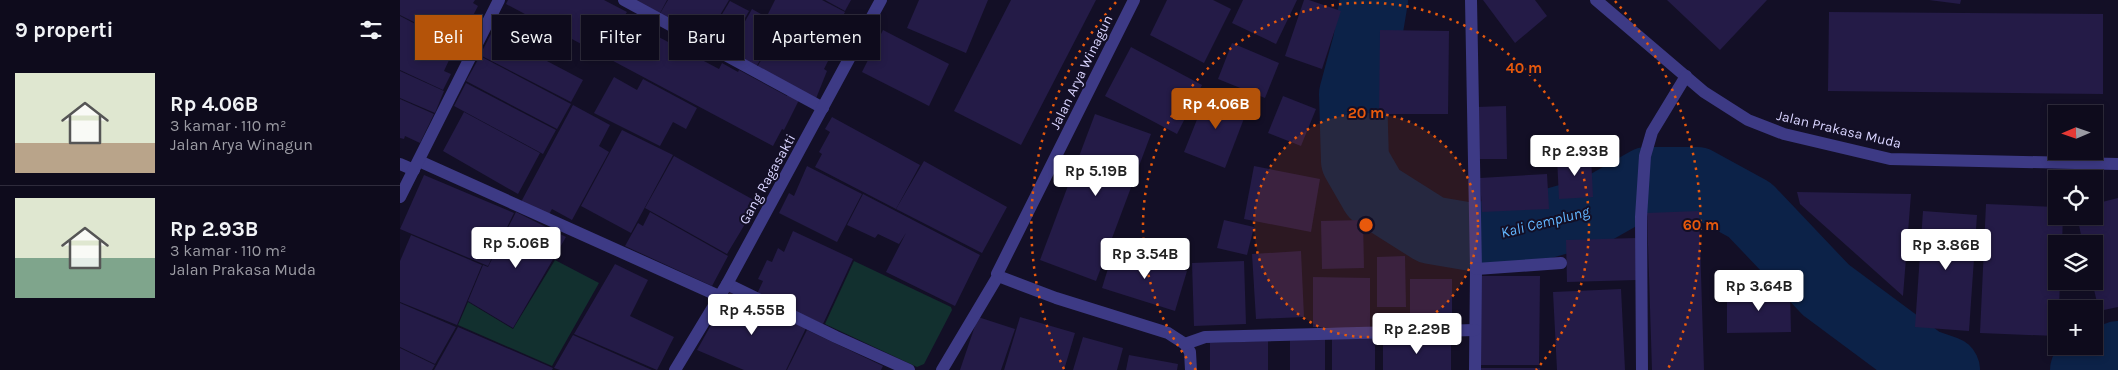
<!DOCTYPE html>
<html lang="id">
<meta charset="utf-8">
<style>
:root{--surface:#0e0b1c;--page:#171425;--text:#f1f3f6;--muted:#9b9ba3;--line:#2e2b3b;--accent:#b45309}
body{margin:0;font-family:Karla,sans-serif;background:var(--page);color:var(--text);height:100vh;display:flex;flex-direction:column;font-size:19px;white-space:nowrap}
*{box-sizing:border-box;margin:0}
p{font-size:16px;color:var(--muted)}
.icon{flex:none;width:28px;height:28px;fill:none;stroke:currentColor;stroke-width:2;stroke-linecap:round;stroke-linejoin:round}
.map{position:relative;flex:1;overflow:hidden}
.details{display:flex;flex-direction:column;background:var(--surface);width:400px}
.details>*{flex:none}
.hud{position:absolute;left:15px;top:15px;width:475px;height:45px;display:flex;gap:10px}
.needle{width:32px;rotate:268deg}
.controls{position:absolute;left:1648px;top:105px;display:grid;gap:10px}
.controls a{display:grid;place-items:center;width:55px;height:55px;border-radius:0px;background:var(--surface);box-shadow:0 2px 8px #0003,0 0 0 1px var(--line);font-size:25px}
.price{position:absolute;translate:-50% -42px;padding:0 11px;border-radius:5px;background:#fff;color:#222;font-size:16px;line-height:32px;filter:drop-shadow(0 1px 2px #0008)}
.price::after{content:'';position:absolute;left:50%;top:30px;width:15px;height:11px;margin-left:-8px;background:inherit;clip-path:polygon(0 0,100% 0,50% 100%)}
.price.active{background:var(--accent);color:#fff}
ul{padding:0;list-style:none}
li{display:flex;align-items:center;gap:15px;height:125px;padding:0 15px}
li+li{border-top:1px solid var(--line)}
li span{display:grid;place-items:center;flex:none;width:140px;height:100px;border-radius:0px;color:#555}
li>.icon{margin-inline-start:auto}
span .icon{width:60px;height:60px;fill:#fffc;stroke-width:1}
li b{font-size:21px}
h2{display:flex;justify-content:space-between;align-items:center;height:60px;padding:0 15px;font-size:21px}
.pill{padding:0 18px;border-radius:0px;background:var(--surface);box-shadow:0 2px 8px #0003,0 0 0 1px var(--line);font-size:18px;line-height:45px}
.pill.active{background:var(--accent);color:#fff}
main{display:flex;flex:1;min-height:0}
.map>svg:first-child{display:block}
.green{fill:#12302f}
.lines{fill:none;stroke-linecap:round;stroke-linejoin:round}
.river{stroke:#0c2248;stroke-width:68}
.building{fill:#241b47}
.minor{stroke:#3d3a85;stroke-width:12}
.ring{fill:none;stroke:#e8590c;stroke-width:2.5;stroke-dasharray:2.5 5}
.labels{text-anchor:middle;stroke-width:4;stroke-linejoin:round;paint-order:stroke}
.street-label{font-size:14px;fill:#d9d4ff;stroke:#130f26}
.water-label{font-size:15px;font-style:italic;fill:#62b6ff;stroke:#130f26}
.centre{fill:#e8590c;stroke:#130f26;stroke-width:2.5}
.ring-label{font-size:15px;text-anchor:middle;font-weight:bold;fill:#e8590c;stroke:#130f26;stroke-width:4;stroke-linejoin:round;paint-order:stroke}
</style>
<main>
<section class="details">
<h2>9 properti<svg class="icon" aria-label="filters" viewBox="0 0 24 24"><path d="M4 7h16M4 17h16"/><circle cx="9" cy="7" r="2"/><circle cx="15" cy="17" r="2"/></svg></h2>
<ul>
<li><span style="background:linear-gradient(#dfe7d0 70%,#b9a48a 0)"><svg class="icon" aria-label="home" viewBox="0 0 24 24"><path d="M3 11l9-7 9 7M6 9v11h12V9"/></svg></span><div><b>Rp 4.06B</b><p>3 kamar · 110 m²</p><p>Jalan Arya Winagun</p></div></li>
<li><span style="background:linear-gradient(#dfe7d0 60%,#7fa58c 0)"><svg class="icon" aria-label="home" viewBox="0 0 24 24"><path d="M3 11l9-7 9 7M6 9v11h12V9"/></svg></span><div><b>Rp 2.93B</b><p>3 kamar · 110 m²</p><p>Jalan Prakasa Muda</p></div></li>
</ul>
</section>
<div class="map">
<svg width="1718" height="370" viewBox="0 0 1718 370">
<rect width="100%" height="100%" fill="#130f26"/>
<g class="green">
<path d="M155,260l44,23 -47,83 -94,-41 10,-23 45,27z"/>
<path d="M454,261l97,46 1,3 -28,54 -7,3 -92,-43z"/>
</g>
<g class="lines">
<g class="river">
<path d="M974,0l-7,42 -14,52 2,67 19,33 57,36 41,7 57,-8 67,-19 51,-29h50l53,29 76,80 97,72 23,8"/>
<path d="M1684,370l34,-15"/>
</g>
</g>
<g class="building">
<path d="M0,0h75l-2,3 5,3 -12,23 -4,-2 -8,15 -54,-27z"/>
<path d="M108,0h96l23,12 -4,6 96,51 3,-6 16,9 1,-2 48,26 1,-2 11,6 -15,30 -2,-1 -9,17 -267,-142z"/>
<path d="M227,0h40l-9,17z"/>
<path d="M268,0h61l-25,42 -46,-25z"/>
<path d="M375,0h47l23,12 -19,35 -59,-31z"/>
<path d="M425,0h26l-6,11z"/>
<path d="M519,0h69l-22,53 -59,-25z"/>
<path d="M611,0h85l-75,145 -67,-34z"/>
<path d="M767,0h46l18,9 -27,54 -54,-28z"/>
<path d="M843,0h54l-21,44 -44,-21z"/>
<path d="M904,0h5l32,11 -19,58 -37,-13z"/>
<path d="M1083,0h52l12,16 -32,27z"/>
<path d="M1267,0h100l-47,50z"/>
<path d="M1529,0h32l-1,4z"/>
<path d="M330,1l19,10 -23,41 -20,-11z"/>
<path d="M352,9l28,16 -25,44 -28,-16z"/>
<path d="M1429,12l274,2v80l-275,-3z"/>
<path d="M0,16l56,29 -12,26 7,3 -8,16 -43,-20z"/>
<path d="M381,25l48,26 -3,6 3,2 -5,10 3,2 -12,30 -59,-32z"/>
<path d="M483,30l66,34 -20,42 -67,-34z"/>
<path d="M980,30l69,1 -1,83h-69z"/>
<path d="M92,32l91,48 -12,22 -91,-47z"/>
<path d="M832,43l47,20 -14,35 -47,-19z"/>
<path d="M731,47l71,38 -25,49 -72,-38z"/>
<path d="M80,56l91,48 -14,25 -91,-48z"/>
<path d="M0,71l44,20 -9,22 -35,-15z"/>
<path d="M214,77l23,13 6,-11 54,29 -11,21 -13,-7 -13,24 -66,-33z"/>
<path d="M66,83l90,47 -13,24 -89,-48z"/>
<path d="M808,92l40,16 -23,60 -41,-16z"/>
<path d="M883,96l33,13 -15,37 -33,-13z"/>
<path d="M0,99l34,15 -14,29 -15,-7 -1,3 -4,-1z"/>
<path d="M173,105l37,20 -11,21 10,6 -37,68 -20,-11 -4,7 -27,-14z"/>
<path d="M1106,106l1,53h-30l-1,-52z"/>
<path d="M64,112l76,41 -22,41 -75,-43z"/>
<path d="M695,114l56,20 -55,147 -56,-21z"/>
<path d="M432,117l88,48 -24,44 -81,-42 7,-13 -3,-2 11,-20 -5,-3z"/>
<path d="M222,130l51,25 -42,78 -50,-27z"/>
<path d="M274,156l87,48 -7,12 -3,-2 -24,40 -82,-46z"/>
<path d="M1191,156l2,41 -34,2 -2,-42z"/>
<path d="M524,161l83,46 -25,46 -86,-44z"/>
<path d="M407,166l55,28 -25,48 -58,-29 10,-20 5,3z"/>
<path d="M854,166l66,13 -9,53 -67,-13z"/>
<path d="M1147,174l2,35 -67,3 -2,-34z"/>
<path d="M24,175l90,38 -26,53 -88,-37z"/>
<path d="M1397,192l114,2 -8,102 -103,-92z"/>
<path d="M463,194l117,61 -25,51 -69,-34 20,-39 -7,11 -21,-10 -3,4 -28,-13z"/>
<path d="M1718,198v109l-19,4 -7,-30h2v-37h-11l-6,-28h17v-12z"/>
<path d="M1586,204l70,3v9h7l-1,28h-6v37h4l-1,28h-3v27l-76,-3z"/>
<path d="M1299,211l5,159h-52l-5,-157z"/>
<path d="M1523,211l54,4 -8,116 -54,-4z"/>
<path d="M116,212l50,25 -53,91 -45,-27 15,-36 5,2z"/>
<path d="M250,212l78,44 -16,30 -87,-40 13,-23 5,3z"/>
<path d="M824,220l30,7 -7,28 -30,-7z"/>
<path d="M963,220l1,48 -42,1 -1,-48z"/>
<path d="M393,231l60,28 -30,65 -66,-30 6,-13 -5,-2 9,-19 5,2 6,-14 6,4z"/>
<path d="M11,235l71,30 -25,60 -57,-23v-41z"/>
<path d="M1236,238l1,42 -70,2 -1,-42z"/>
<path d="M714,249l73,22 -12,40 -73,-23z"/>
<path d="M901,251l3,66 -48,2 -4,-65z"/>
<path d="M1005,256l1,51h-29v-50z"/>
<path d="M844,261l2,63 -52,2 -2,-63z"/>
<path d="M215,264l33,16 -18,36 44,21 -17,33 -83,-36z"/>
<path d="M1081,276h59l-1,89h-59z"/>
<path d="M913,277l57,1v51l-57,-2z"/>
<rect x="1010" y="279" width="42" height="36"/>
<path d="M1221,289l4,81h-68l-4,-78z"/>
<path d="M330,291l77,35 -21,44h-42l-47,-20z"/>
<path d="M1327,292h63l1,40 -64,1z"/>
<path d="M0,303l56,24 -21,37 -35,-17z"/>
<path d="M578,317l37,12 -14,41h-41z"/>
<path d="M620,317l55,16 -11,37h-60z"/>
<path d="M58,327l95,41 -1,2h-118z"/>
<path d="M407,330l76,36 -2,4h-94z"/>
<path d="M173,335l79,35h-92l-6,-2z"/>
<path d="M683,337l40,11 -6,22h-44z"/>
<rect x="932" y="338" width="43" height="32"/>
<rect x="890" y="339" width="35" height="31"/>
<path d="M983,339l68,1v30h-68z"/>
<path d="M868,341v29h-58v-27z"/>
<path d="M0,348l35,17 -3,5h-32z"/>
<path d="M729,355l49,9 -1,6h-51z"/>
<rect x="1081" y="368" width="59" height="2"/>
</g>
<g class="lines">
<g class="minor">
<path d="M224,0l199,108"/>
<path d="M1071,0l5,269 -1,101"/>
<path d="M1196,0l108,92 44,28 36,14 106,25 228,5"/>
<path d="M19,161l300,135"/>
<path d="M0,164l14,6"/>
<path d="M0,197l99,-197"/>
<path d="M1076,269l85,-6"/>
<path d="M598,276l58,22 112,35 17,11 5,8 1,18"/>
<path d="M327,284l109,53 73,33"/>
<path d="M785,344l20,-7 270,-7"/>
<path d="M275,370l52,-86 154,-284"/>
<path d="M542,370l56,-94 -1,-2 137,-274"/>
<path d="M1242,370l-1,-153 4,-61 7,-24 34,-56"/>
</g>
</g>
<circle cx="966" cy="225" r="112" fill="#e8590c" fill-opacity=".12"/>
<g class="ring">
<circle cx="966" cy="225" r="112"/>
<path d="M796 370A223 223 0 1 1 1136 370"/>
<path d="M664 369A335 335 0 0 1 717 1M1215 1A335 335 0 0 1 1268 369"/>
</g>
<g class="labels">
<g class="street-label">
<text transform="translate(681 72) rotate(-64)" y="5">Jalan Arya Winagun</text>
<text transform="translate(1439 129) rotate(13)" y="5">Jalan Prakasa Muda</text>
<text transform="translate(367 179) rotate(-61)" y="5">Gang Ragasakti</text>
</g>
<g class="water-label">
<text transform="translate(1145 222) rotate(-14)" y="5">Kali Cemplung</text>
</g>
</g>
<circle cx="966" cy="225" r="8" class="centre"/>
<g class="ring-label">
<text x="1124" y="73">40 m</text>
<text x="966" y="118">20 m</text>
<text x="1301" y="230">60 m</text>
</g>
</svg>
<div class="controls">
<a><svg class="needle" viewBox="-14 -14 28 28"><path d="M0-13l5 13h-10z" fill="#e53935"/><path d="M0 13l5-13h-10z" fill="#9b9ba3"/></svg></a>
<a><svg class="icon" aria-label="locate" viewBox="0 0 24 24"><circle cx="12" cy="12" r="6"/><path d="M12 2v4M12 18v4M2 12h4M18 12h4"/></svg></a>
<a><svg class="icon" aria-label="layers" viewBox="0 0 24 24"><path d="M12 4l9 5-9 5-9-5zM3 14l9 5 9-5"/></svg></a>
<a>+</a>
</div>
<b class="price active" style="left:816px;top:130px">Rp 4.06B</b>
<b class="price" style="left:1175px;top:177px">Rp 2.93B</b>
<b class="price" style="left:696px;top:197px">Rp 5.19B</b>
<b class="price" style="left:116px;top:269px">Rp 5.06B</b>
<b class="price" style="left:1546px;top:271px">Rp 3.86B</b>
<b class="price" style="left:745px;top:280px">Rp 3.54B</b>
<b class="price" style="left:1359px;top:312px">Rp 3.64B</b>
<b class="price" style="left:352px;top:336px">Rp 4.55B</b>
<b class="price" style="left:1017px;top:355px">Rp 2.29B</b>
<div class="hud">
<a class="pill active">Beli</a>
<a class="pill">Sewa</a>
<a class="pill">Filter</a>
<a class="pill">Baru</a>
<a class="pill">Apartemen</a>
</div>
</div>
</main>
